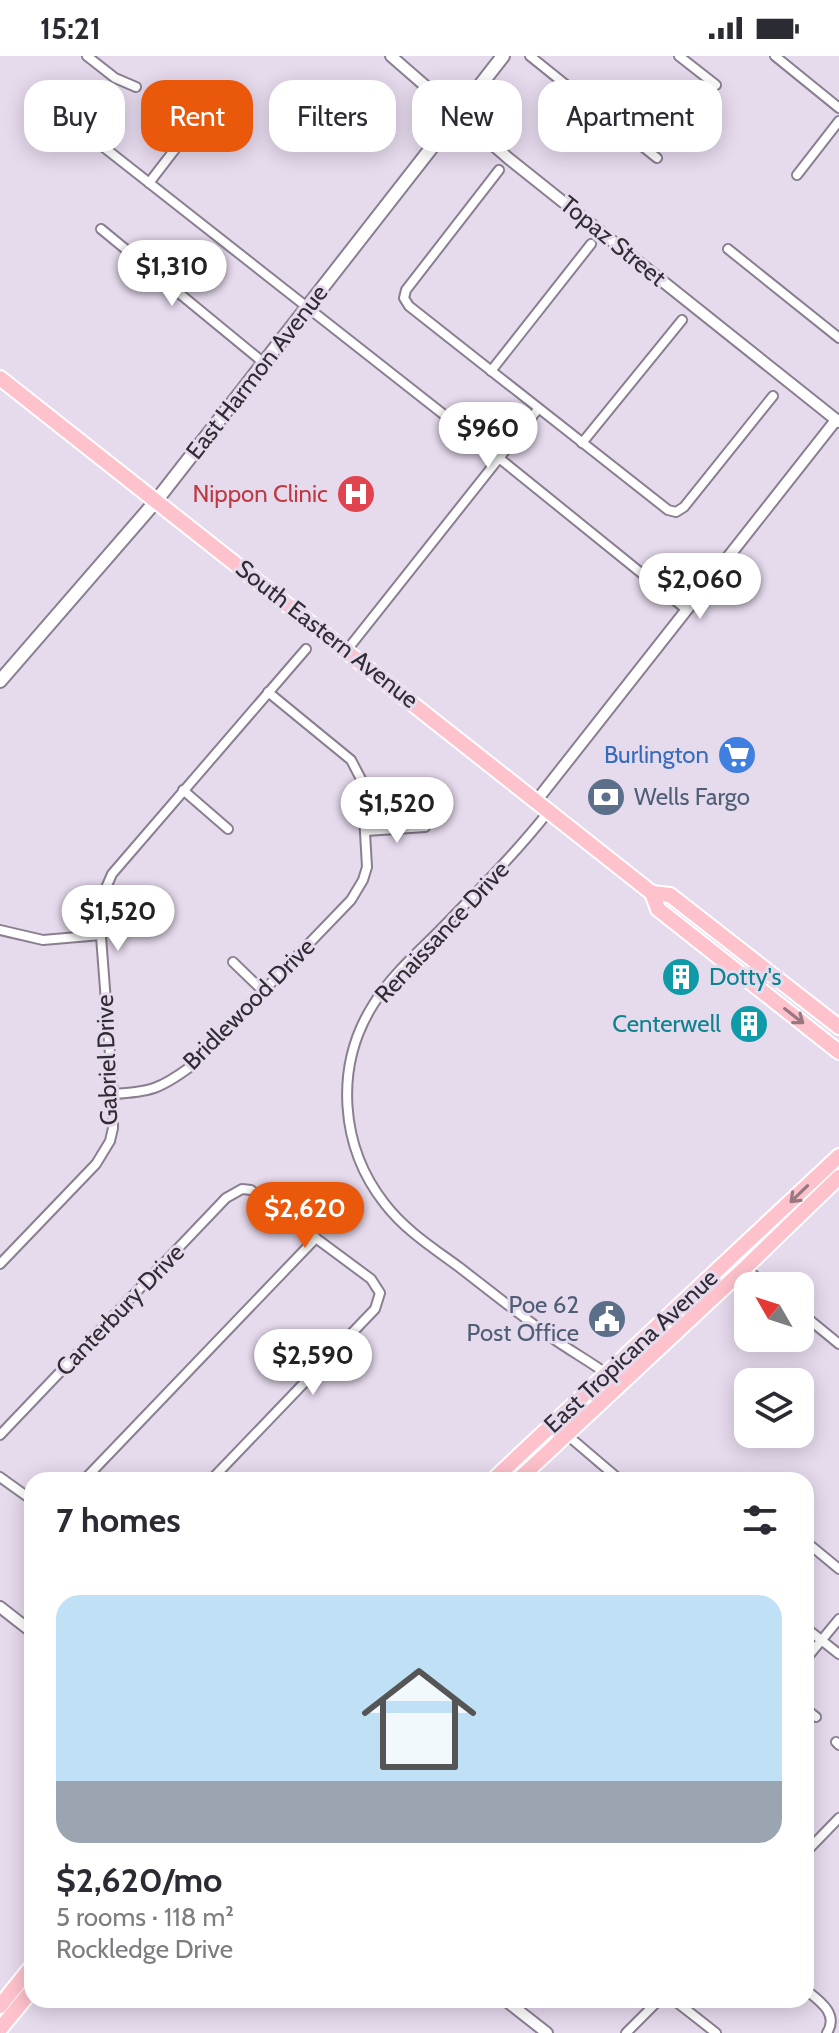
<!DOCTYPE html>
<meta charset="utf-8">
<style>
:root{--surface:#fff;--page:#f7f7f7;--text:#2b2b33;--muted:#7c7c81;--line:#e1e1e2;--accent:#ea580c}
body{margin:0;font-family:Cabin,sans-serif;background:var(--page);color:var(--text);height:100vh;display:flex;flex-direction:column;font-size:30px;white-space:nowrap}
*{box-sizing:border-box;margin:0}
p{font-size:26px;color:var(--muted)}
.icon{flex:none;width:44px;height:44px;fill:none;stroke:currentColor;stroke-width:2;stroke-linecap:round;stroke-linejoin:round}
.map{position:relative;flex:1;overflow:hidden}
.side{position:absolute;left:24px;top:1416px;width:790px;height:536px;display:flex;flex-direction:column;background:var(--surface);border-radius:24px;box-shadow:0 4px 20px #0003}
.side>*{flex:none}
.guide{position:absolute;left:24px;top:24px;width:792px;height:72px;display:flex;gap:16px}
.needle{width:52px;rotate:309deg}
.tools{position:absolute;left:734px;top:1216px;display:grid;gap:16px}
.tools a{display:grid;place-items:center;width:80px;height:80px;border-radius:16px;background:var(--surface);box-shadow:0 4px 20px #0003;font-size:40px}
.price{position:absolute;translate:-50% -68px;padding:0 18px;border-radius:28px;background:#fff;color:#222;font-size:26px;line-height:52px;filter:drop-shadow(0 2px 4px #0008)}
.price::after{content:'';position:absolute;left:50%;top:48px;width:24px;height:18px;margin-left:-12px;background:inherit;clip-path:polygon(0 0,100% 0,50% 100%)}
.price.active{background:var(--accent);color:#fff}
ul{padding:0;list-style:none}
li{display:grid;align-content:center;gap:16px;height:424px;padding:0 32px}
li+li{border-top:2px solid var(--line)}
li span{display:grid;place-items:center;height:248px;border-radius:24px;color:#555}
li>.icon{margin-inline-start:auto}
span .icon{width:144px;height:144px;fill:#fffc;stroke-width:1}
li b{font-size:34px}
h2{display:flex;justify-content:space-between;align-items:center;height:96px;padding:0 32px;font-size:34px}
.pill{padding:0 28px;border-radius:24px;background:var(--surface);box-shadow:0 4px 20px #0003;font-size:28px;line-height:72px}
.pill.active{background:var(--accent);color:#fff}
.status{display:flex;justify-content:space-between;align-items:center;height:56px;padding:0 40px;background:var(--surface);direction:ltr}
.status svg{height:22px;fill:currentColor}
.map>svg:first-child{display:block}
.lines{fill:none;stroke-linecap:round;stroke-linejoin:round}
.minor-casing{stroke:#8a7e90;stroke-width:12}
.tertiary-casing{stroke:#8a7e90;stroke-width:14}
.secondary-casing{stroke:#8a7e90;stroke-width:16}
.primary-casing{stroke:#fff;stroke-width:18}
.minor{stroke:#fff;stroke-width:8}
.tertiary{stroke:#fff;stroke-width:10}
.secondary{stroke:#fff;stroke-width:12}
.primary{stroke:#fec2cd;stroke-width:14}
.oneway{stroke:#987780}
.labels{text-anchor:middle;stroke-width:6;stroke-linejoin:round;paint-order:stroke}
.street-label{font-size:24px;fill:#312c34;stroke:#e6daed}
.health-label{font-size:24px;fill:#be3a42;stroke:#e6daed;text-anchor:end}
.shop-label{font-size:24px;fill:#366cbe;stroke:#e6daed;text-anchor:end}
.service-label{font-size:24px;fill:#4e5e75;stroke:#e6daed;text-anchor:start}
.culture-label{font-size:24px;fill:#0d838f;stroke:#e6daed;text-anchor:start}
</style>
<div class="status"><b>15:21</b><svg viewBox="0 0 49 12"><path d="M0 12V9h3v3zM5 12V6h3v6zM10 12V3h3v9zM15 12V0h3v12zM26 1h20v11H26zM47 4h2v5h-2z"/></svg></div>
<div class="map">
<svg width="839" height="1977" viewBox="0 0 839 1977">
<rect width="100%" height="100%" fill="#e6daed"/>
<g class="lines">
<g class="minor-casing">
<g id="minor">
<path d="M87,0l28,22 21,9"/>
<path d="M530,0l127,102"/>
<path d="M679,0l37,29"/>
<path d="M775,0l64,52"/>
<path d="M101,89l398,313 188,152"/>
<path d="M499,114l-93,120 -2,8 5,8 259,204 8,2 8,-5 89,-111"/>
<path d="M797,119l42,-54"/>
<path d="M149,127l40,-52"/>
<path d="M101,173l163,134"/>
<path d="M728,193l111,89"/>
<path d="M491,315l100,-127"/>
<path d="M582,387l100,-123"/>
<path d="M347,594l191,-241"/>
<path d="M183,734l45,39"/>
<path d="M549,755c-34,43 -73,82 -111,121 -23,23 -48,45 -65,73 -39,62 -33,142 12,199 20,26 48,44 74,63 31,24 61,48 92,70 18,13 38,24 56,37"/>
<path d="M366,775l59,-4"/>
<path d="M0,874l43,10 58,-5"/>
<path d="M233,906l30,29"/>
<path d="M113,1038c37,-2 47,-5 77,-27l161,-167 12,-20 4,-13 -5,-86 -11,-21 -83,-68"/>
<path d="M0,1208l96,-100 14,-23 3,-13v-34l-14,-184 3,-13 10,-23 194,-225"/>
<path d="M745,1212l22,18"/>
<path d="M800,1256l39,32"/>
<path d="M566,1378l54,46"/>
<path d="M0,1379l226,-237 16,-9 9,1 120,89 9,14 -5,16 -164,171"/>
<path d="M0,1421l32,23"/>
<path d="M84,1424l232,-242"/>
<path d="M810,1489l29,24"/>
<path d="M806,1572l33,26"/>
<path d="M806,1603l33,-40"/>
<path d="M806,1653l10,8"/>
<path d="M836,1686l3,3"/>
<path d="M806,1796l33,-34"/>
<path d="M806,1934c14,11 33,24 21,43"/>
<path d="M674,1944l42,33"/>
<path d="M626,1977l33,-33"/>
</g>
</g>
<g class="tertiary-casing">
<g id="tertiary">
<path d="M391,0l117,102 331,264"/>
<path d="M537,744l299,-380"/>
<path d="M0,1551l32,25"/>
<path d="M505,1944l42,33"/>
</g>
</g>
<g class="secondary-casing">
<path id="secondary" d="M0,625l156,-180 347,-445"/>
</g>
<g class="primary-casing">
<g id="primary">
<path d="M0,322l652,515 6,16 181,143"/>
<path d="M652,837l18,2 169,132"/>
<path d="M493,1424l346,-324"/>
<path d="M518,1424l227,-212 94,-91"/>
<path d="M0,1950l32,-40"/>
<path d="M0,1973l32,-39"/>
</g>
</g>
<use href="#minor" class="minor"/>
<use href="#tertiary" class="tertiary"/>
<use href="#secondary" class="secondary"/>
<use href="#primary" class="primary"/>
</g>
<defs><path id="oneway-shaft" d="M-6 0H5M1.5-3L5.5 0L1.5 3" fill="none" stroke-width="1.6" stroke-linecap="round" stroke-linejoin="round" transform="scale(2)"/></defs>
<g class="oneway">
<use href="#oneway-shaft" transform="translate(794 960) rotate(38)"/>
<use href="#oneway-shaft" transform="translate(799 1138) rotate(136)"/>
</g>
<defs>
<g id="hospital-disc" transform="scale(2)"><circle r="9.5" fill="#e0444e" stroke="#e6daed"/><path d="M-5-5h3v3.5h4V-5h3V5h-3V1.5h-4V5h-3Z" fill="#fff"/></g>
<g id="supermarket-disc" transform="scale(2)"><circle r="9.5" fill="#3f7fe0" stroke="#e6daed"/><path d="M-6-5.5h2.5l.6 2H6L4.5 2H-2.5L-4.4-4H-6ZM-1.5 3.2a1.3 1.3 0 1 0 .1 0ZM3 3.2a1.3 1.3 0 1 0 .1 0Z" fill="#fff"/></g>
<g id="bank-disc" transform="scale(2)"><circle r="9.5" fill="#5c6f8a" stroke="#e6daed"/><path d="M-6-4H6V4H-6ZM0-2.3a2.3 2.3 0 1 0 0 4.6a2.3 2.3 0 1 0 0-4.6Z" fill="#fff"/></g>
<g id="building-disc" transform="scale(2)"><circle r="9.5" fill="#0f9aa8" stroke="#e6daed"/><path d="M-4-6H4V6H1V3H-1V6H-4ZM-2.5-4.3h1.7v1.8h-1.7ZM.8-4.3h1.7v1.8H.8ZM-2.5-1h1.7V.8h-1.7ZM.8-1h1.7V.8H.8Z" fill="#fff"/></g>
<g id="civic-disc" transform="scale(2)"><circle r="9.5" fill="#5c6f8a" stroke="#e6daed"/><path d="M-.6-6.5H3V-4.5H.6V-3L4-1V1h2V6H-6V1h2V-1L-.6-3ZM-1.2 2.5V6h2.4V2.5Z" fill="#fff"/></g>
</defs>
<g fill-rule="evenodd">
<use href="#hospital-disc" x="356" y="438"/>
<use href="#supermarket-disc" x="737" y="699"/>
<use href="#bank-disc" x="606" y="741"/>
<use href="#building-disc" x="681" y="921"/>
<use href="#building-disc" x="749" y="968"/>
<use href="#civic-disc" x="607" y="1263"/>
</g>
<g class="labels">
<g class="street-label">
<text transform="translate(613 185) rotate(39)" y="8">Topaz Street</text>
<text transform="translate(257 316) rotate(-52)" y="8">East Harmon Avenue</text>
<text transform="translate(327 578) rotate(38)" y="8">South Eastern Avenue</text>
<text transform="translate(442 876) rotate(-47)" y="8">Renaissance Drive</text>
<text transform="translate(249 948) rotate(-45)" y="8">Bridlewood Drive</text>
<text transform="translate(107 1004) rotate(-92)" y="8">Gabriel Drive</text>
<text transform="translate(120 1254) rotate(-46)" y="8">Canterbury Drive</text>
<text transform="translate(631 1295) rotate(-43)" y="8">East Tropicana Avenue</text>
</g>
<g class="health-label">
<text x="328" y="446">Nippon Clinic</text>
</g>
<g class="shop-label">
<text x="709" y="707">Burlington</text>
</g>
<g class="service-label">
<text x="634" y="749">Wells Fargo</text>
<text x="579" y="1257" text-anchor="end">Poe 62<tspan x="579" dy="28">Post Office</tspan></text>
</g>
<g class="culture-label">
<text x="709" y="929">Dotty's</text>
<text x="721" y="976" text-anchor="end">Centerwell</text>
</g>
</g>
</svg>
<div class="tools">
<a><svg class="needle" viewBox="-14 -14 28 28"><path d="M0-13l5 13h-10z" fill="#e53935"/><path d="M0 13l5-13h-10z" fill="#7c7c81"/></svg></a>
<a><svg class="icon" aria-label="layers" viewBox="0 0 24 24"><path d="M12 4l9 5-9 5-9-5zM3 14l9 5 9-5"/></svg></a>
</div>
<b class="price" style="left:172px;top:252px">$1,310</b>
<b class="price" style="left:488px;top:414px">$960</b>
<b class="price" style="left:700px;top:565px">$2,060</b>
<b class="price" style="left:397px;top:789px">$1,520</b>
<b class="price" style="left:118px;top:897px">$1,520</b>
<b class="price active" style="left:305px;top:1194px">$2,620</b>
<b class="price" style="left:313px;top:1341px">$2,590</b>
<div class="guide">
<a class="pill">Buy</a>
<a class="pill active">Rent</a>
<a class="pill">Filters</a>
<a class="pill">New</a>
<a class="pill">Apartment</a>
</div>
<section class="side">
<h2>7 homes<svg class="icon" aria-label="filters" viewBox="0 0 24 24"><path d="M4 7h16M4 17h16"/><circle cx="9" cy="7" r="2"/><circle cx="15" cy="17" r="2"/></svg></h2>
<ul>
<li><span style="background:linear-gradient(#bfe0f5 75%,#9aa5b1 0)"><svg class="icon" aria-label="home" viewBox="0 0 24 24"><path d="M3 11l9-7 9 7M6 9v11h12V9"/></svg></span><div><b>$2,620/mo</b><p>5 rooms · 118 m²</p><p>Rockledge Drive</p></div></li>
</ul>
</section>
</div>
